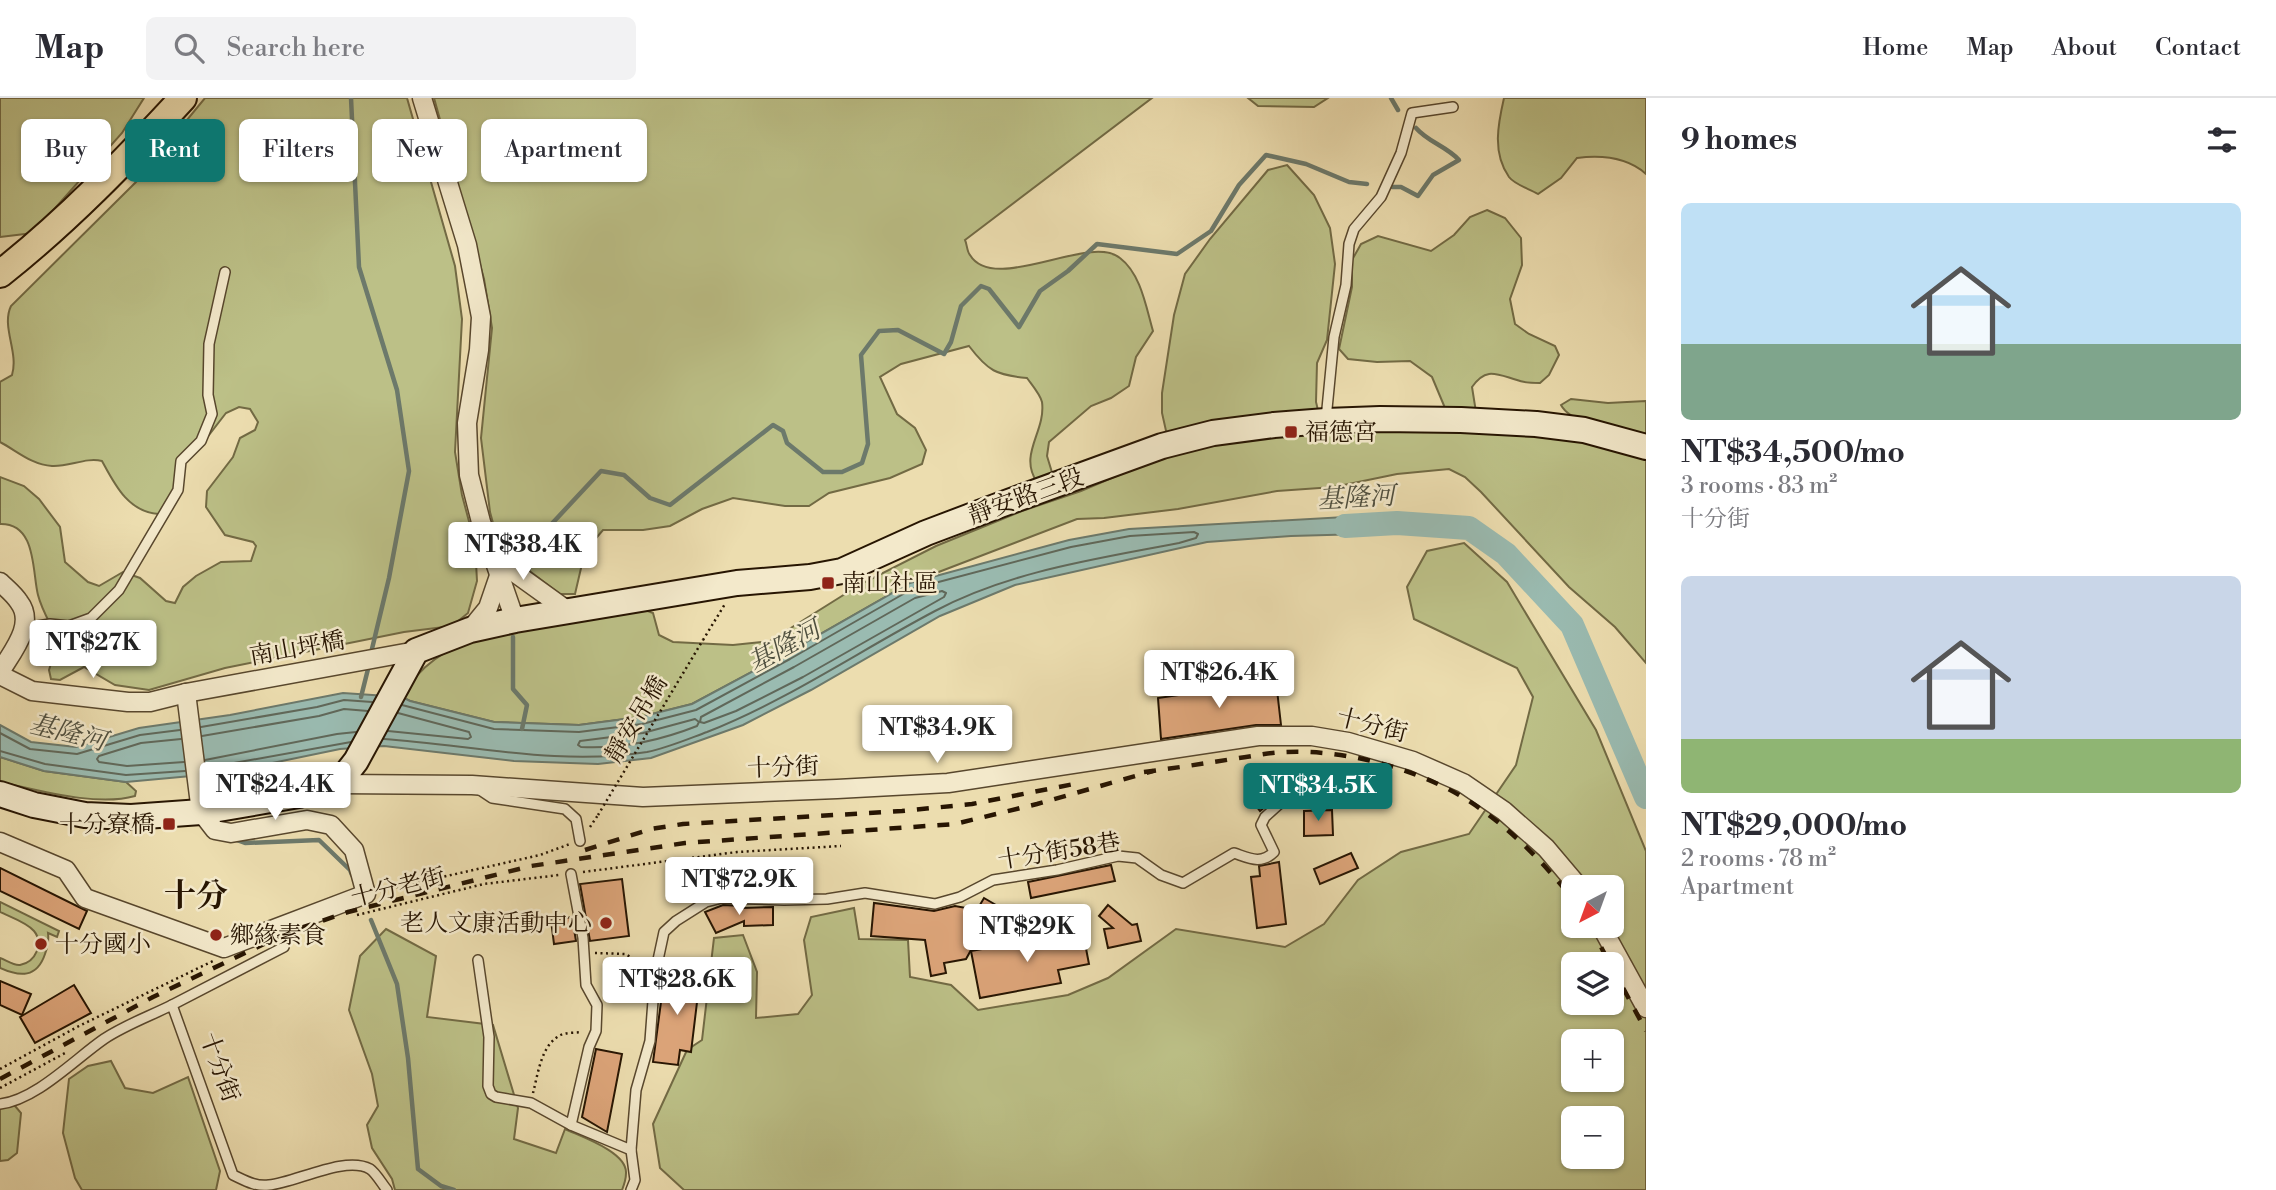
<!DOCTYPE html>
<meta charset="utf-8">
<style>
:root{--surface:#fff;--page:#f2f2f3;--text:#2b2b33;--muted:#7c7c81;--line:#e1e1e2;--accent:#0f766e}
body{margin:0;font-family:"Libre Bodoni","Noto Serif TC",serif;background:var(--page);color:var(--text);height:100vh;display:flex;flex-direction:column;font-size:26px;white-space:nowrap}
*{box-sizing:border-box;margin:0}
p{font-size:23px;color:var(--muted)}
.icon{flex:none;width:38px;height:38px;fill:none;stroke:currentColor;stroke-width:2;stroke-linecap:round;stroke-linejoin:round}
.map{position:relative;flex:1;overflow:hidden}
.drawer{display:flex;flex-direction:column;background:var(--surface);width:630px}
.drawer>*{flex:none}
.hud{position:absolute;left:21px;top:21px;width:665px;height:63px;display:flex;gap:14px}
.needle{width:46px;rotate:221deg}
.controls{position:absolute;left:1561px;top:777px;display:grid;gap:14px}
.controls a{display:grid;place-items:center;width:63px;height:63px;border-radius:10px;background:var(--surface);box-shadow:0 2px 5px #0004;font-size:35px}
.price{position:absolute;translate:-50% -60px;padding:0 16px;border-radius:7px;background:#fff;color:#222;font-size:23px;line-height:46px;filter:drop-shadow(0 2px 4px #0008)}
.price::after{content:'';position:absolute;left:50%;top:42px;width:21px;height:16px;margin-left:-10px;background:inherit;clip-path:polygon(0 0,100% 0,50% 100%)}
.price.selected{background:var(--accent);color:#fff}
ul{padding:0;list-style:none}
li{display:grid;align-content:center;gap:14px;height:371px;padding:0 35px}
li span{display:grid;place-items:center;height:217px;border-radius:10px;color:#555}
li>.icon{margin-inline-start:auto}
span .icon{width:126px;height:126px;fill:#fffc;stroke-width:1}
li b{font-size:30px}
h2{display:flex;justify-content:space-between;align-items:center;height:84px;padding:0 35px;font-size:30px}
.pill{padding:0 24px;border-radius:10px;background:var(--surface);box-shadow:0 2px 5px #0004;font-size:24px;line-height:63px}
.pill.selected{background:var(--accent);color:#fff}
header{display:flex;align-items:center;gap:42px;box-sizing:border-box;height:98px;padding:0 35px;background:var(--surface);border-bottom:2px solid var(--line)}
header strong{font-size:33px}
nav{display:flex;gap:38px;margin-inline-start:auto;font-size:24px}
.search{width:490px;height:63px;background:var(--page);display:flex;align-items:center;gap:18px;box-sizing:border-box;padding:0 24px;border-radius:10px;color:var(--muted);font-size:26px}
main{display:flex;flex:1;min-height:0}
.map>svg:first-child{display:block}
.green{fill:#bcc087;stroke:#726a44;stroke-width:2;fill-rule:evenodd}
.water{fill:#9abbb1;stroke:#6c796b;stroke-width:2}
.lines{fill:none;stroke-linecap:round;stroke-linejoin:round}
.shore{stroke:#60685a;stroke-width:2}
.stream{stroke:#6c796b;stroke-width:4.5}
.river{stroke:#9abbb1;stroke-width:24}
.building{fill:#dca479;stroke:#271502;stroke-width:2}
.lane-casing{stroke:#58472d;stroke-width:12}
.street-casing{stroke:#58472d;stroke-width:21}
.secondary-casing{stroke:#271502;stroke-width:28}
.primary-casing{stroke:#271502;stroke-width:30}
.path{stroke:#271502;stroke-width:2.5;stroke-dasharray:2 3.5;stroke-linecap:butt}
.lane{stroke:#f3e9cb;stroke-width:9}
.street{stroke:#f3e9cb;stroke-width:18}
.secondary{stroke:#f3e9cb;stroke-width:24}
.primary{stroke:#ecddaf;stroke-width:26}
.rail{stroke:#271502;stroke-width:4.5;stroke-dasharray:12 12;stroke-linecap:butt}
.path-bridge{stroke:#271502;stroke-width:2.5;stroke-dasharray:2 3.5;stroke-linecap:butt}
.poi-dot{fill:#8f2418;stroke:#f3e9cb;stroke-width:2.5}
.labels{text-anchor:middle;stroke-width:5;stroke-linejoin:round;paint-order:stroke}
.poi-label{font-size:24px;fill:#271502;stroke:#f3e9cb;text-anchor:start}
.street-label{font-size:24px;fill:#271502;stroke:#f3e9cb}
.water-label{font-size:26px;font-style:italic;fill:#4f4f3f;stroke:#f3e9cb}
.district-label{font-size:32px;font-weight:bold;fill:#271502;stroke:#f3e9cb}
</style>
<header>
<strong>Map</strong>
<div class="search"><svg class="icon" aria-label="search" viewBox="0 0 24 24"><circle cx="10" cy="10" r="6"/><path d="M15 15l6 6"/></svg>Search here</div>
<nav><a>Home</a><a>Map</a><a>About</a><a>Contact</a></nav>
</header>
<main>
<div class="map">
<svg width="1646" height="1092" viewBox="0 0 1646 1092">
<rect width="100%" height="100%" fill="#ecddaf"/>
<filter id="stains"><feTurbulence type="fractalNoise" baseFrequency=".00286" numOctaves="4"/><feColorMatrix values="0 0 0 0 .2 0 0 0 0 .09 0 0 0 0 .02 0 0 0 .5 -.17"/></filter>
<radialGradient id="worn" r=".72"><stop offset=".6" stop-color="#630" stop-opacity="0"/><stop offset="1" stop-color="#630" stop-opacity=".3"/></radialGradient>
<g class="green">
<path d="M0,0h144l-22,35 -89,100 -33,4z"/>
<path d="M205,0h202l48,168 7,53 -7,133 7,43 13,49 2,37 -9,32 -16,13 -48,6 -179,36 -76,22 -34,-5 -31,-18 -24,13 -9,-1 -2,-9 9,-29c-6,-15 -16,-30 -20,-46 -6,-23 -1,-72 -38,-71v-47l24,9 15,13 21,28 5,35 23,20 11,4 24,-14 17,6 26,23 9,2 8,-16 13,-11 25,-14 30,-1 5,-15 -3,-4 -28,-7 -19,-28 1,-16 26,-34 7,-19 15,-8 3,-8 -8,-13 -11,-2 -13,6 -24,31 -24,22 -3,24 -16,24c-31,-2 -44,-29 -57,-53 -16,-4 -33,6 -50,5 -20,-1 -35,-15 -52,-24v-60l12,-7c7,-23 -11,-48 -1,-69l125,-124z"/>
<path d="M434,0h718l-187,142c2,4 2,12 5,15 24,40 120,-22 150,3 21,16 26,49 33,73l-17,26 -7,29 -18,12 -20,8 -42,36 -2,14 7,23 -17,3c-19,-28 9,-50 5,-80 -2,-8 -10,-17 -15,-24 -31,-3 -39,-7 -58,-32l-68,18 -21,13 17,37 18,14 11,22 -4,14 -32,14 -61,15 -20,13h-24l-52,-8 -31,11 -32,17 -27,4h-40l-18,21 -10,43h-15l-45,-34 -18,-22 -7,-26 -9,-74 11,-110 -8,-49z"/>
<path d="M1248,0h80l-14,9 -56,-1z"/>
<path d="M1504,0h142v76c-19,-17 -45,-19 -69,-16l-16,20 -23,16c-8,-5 -23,-9 -29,-17 -17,-24 -11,-53 -5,-79z"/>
<path d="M1287,67l27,30 16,33 5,36 -8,76 -10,23 -1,39 7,29 57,-4 209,11 57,17v208l-31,-36 -46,-40 -88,-95 -16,-15 -16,-8 -52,5 -63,13 -57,4 -99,18 -74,9 -27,1 -167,64 -123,70 -95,51 -52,13 -61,8 -85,-3 -84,-21 -8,-4c40,-78 166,-77 243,-87l8,3 6,22 14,7 60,3 37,-4 91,-57 75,-38 86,-35 59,-20 90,-38 -9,-40v-20l12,-78 11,-41 25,-35 58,-69z"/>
<path d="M1487,112l18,8 16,20 1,27 -12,34 5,25 14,10 26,12 4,9 -10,20 -9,8c-8,0 -16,0 -23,-3 -21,-6 -31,-13 -45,7l4,25 -31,-4 -13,-31 -22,-16 -33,1 -29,-3 -9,-10 13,-62v-27l9,-16 17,-8 53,15 23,-16 16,-18z"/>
<path d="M1571,301l37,4 38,-2v37c-22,-6 -74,-12 -85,-33z"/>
<path d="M1464,445l43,39 89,148 50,121v339h-962l-24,-22 -7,-44 34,-74 15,-10 12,-102 29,-3 14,37 -1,46 42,-4 14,-19 -8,-55 7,-23 43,-9 5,31 49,1 2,37 41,8 27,25 90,-15 40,-17 68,-49 109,18 39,-23 34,-44 43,-28 68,-18 47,-69 17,-68 -16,-29 -103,-49 -7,-32 20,-36zM1573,789h39v39h-39zM1573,866h39v39h-39zM1573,943h39v39h-39zM1573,1020h39v39h-39z"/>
<path d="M0,659l44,14 82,11 10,9 -1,5c-39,11 -96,-6 -135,-14z"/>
<path d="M0,804l59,29 -2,6 -9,-4c1,8 0,13 -3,21 -8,24 -25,23 -45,14v-10c6,2 14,8 20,7 16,-3 24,-22 14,-34 -8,-9 -24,-14 -34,-19z"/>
<path d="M386,831l50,27 -9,61 66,8 25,83 -4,31 42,14 9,-24c17,8 62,23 61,44 0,6 -2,12 -4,17h-227l-3,-11 -20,-31 -5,-23 11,-19 -6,-32 -23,-64 11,-54z"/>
<path d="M111,963l14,27 28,5 35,-16 32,94 -4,19h-134l-7,-12 -12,-45 6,-54 19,-13z"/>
<path d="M10,1002l11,13 -4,40 -9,7 -8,1v-58z"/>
</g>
<path class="water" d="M1380,417l-5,17 -12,2 -72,2 -84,6 -192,43 -75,31 -129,74 -68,35 -92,33 -53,6 -84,-3 -130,-15 -44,3 -116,24 -98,9 -82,-11 -44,-14v-32l31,17 45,5 63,-19 91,-13 113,-22 59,4 8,4 84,21 85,3 61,-8 52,-13 95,-51 123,-70 159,-43 60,-11z"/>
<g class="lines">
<g class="shore">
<path d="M942,493l4,2 -2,4 -141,80 -67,34 -32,12 -4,-1 1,-5 93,-50 121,-69z"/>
<path d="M695,621l4,3 -2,4c-38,15 -76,23 -116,21l-3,-2 2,-4 63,-8z"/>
<path d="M201,629l116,-20 27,-7 28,2"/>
<path d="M388,633l80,8 3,-2 -2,-5 -71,-19"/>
<path d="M0,635l30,16 47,5 63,-19 40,-5"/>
<path d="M202,638l117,-20 25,-7 24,2"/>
<path d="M181,641l-40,4 -42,13 -2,3 2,3 28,4 57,-4"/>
<path d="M384,641c87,6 175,27 263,13 20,-4 41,-13 60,-20 81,-32 152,-81 228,-121 75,-40 162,-52 244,-68l17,-5 2,-4 -4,-2 -64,4 -59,11 -159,42 -122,70 -94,51 -54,14 -63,8 -85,-3 -92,-24"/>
<path d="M0,653l45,13 81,11 59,-4"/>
<path d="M205,662l132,-26 19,-2"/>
<path d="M206,670l145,-26"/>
</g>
<g class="stream">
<path d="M351,0l8,169 38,123 12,81 -20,107 -18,75"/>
<path d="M1391,0l7,12"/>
<path d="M1392,89h9l17,9 15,-21 26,-15c-13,-14 -31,-18 -43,-32"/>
<path d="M526,477l20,-45 55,-59 23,4 26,23 20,7 103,-80 10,6 4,12 36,29h19l20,-9 6,-19 -7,-89 18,-24 19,-1 46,24 7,-12 10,-36 20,-20 8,3 30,38 21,-36 28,-20 29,-27 80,10 34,-23 28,-46 27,-30 40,9 43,18 18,2"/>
<path d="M513,539v52l14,16 -5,24"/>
<path d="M361,599l8,-32"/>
<path d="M213,672l6,26"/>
<path d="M234,741l11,4 74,-3 31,30 2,5"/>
<path d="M371,822l26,64 11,74 10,111 23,17 13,4"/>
</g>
<path class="river" d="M1345,428l52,-3 72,5 37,26 66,71 74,172"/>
</g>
<g class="building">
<path d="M1276,583l5,44h-25l-95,14 -3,-41z"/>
<path d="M1276,677l11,16 -6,2 -21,18 -12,-16z"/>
<path d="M1332,712l1,25 -29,1v-25z"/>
<path d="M1351,755l7,15 -38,16 -6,-15z"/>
<path d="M1279,764l7,62 -29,4 -6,-51 9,-1 -1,-10z"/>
<path d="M1111,767l4,16 -84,17 -3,-16z"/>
<path d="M0,770l87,43 -8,18 -79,-38z"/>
<path d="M622,781l7,57 -39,5 -10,-57z"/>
<path d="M984,800l12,7 -30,54 -22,4 2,10 -15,3 -6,-36 -54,-4 3,-33 60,8 21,-5 22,4z"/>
<path d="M723,807l20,1v2l30,-1v18l-29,1v-5l-28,12 -11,-21z"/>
<path d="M1108,807l24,20 5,-1 4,17 -33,7 -4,-19 9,-1 -14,-12z"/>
<path d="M572,819l4,24 -22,3 -3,-24z"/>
<path d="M1069,835l1,2 13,-2 6,31 -31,6 3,13 -81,15 -9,-47z"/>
<path d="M665,874l38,5 -2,18 -3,-1 -7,58 -11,-2 -2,15 -25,-3z"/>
<path d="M0,883l31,13 -9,21 -22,-10z"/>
<path d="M74,887l17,28 -56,30 -15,-26z"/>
<path d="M596,951l26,5 -15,78 -25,-15z"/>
</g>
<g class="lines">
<g class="lane-casing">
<g id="lane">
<path d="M1326,321l8,-82 12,-52 3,-41 5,-15 27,-32 20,-44 11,-40 41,-6"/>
<path d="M25,530l25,-4 19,2 22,-8 28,-28 59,-100 3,-29 20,-20 11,-27 -4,-19 1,-51 16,-72"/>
<path d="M480,692l12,8 73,11 11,10 4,22"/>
<path d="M571,776l12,64 3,47 11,20 -1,26 -7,16 -18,78"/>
<path d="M478,862l11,77 -1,49 3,8 5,3 35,6 40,22 60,25"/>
<path d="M172,907l112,-58"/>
<path d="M0,1006c36,-4 75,-45 104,-65 21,-14 46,-23 68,-34l61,170c11,5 22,12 36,10 26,-2 76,-30 101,-16 6,4 12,15 17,21"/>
<path d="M631,1092l4,-10 -4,-30 5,-60 14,-49 5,-67 9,-42 12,-11 30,-19 16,-4 62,2 43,-1 38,-6 70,11 25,-7 33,-17 64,-10 61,-14 19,2 24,17 22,8 51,-30c15,5 27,12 40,-1l-13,-27 4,-8 21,-19"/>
</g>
</g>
<g class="street-casing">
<g id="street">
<path d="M422,0l45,147 14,72 -2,33 -12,73 2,52 12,47 34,98"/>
<path d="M497,462l71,51"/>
<path d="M0,484c6,6 14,12 19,20 17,22 -7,50 -19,70"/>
<path d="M470,532l18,-22 12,-35"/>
<path d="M0,577l32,16 96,11h22l36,-9 230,-42"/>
<path d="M338,686l134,1 171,12 194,-8 111,-6 310,-47h54l36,6 65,19 50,22 41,28 42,37 33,39"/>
<path d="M0,744l66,28 19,28 139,50 142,-54 -12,-44 -23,-25 -24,-5 -76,13 -16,-3 -14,-18 -15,-119"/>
<path d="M1601,828l45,82"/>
</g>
</g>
<g class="secondary-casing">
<path id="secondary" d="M0,696l34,11 51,10 46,2 70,-5 98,-17 39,-11 18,-23 60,-110 54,-21 45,-10 222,-37 73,-6 32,-6 84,-38 74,-28 162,-59 51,-13 61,-8 52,-4 54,-2 81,1 75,4 48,6 62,17"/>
</g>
<g class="primary-casing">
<path id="primary" d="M0,176c67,-53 125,-113 183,-176"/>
</g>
<g class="path">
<path d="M703,542l22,-36"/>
<path d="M590,729l8,-12"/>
<path d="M583,774l154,-20 104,-6"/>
<path d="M380,793l160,-36 30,-11"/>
<path d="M357,817l127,-31 75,-9"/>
<path d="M595,855l30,1 20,11"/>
<path d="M0,971l79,-43 136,-66"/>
<path d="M0,990l67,-36"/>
<path d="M533,995c5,-19 8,-47 26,-57 6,-4 16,-3 23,-4"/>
</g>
<use href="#lane" class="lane"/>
<use href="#street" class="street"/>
<use href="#secondary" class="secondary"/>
<use href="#primary" class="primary"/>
<g class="rail">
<path d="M1144,674c32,-4 63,-9 95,-14 16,-2 32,-6 47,-6 64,-3 145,20 196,58 35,25 64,56 91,89"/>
<path d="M585,752l66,-21 32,-5 219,-13 70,-7 107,-21"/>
<path d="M1590,828l20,38"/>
<path d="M1612,869l34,64"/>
<path d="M0,981l153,-82 136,-65 59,-20 183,-46 154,-23 270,-19 82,-20 116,-33"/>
</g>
<path class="path-bridge" d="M598,717l105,-175"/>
</g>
<g class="poi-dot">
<rect x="1284" y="327" width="14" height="14" rx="3.5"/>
<rect x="821" y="478" width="14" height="14" rx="3.5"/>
<rect x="162" y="719" width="14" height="14" rx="3.5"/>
<circle cx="606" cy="825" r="7"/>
<circle cx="216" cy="837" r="7"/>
<circle cx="41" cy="846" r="7"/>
</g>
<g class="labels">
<g class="poi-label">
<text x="1305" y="342">福德宮</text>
<text x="842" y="493">南山社區</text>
<text x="155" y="734" text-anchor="end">十分寮橋</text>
<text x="592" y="833" text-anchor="end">老人文康活動中心</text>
<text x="230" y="845">鄉緣素食</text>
<text x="55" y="854">十分國小</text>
</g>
<g class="street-label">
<text transform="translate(1026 398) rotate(-20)" y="8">靜安路三段</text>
<text transform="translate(297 550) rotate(-10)" y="8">南山坪橋</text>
<text transform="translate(636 621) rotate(-59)" y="8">靜安吊橋</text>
<text transform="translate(1372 627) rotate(14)" y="8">十分街</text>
<text transform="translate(783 669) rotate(-2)" y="8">十分街</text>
<text transform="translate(1059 753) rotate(-9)" y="8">十分街58巷</text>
<text transform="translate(398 789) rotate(-14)" y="8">十分老街</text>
<text transform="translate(220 969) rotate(70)" y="8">十分街</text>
</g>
<g class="water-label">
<text transform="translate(1356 399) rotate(-3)" y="9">基隆河</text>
<text transform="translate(784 548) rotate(-29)" y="9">基隆河</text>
<text transform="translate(68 634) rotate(14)" y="9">基隆河</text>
</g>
<g class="district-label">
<text x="196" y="808">十分</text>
</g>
</g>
<rect width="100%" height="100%" filter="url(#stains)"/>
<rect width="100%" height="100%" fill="url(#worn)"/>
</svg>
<div class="controls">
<a><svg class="needle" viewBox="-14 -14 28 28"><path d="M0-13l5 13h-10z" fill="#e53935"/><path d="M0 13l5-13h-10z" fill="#7c7c81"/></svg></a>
<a><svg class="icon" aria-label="layers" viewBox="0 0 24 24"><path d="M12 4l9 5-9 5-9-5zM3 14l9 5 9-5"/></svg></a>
<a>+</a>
<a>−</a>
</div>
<b class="price" style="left:523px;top:484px">NT$38.4K</b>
<b class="price" style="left:93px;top:582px">NT$27K</b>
<b class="price" style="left:1219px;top:612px">NT$26.4K</b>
<b class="price" style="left:937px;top:667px">NT$34.9K</b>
<b class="price" style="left:275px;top:724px">NT$24.4K</b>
<b class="price selected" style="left:1318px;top:725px">NT$34.5K</b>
<b class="price" style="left:739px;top:819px">NT$72.9K</b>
<b class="price" style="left:1027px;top:866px">NT$29K</b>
<b class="price" style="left:677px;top:919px">NT$28.6K</b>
<div class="hud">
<a class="pill">Buy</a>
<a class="pill selected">Rent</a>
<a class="pill">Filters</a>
<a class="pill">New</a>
<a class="pill">Apartment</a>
</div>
</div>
<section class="drawer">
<h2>9 homes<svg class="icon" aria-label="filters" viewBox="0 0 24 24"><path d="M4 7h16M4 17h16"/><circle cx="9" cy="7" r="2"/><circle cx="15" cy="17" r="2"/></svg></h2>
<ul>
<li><span style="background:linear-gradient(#bfe0f5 65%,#7fa58c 0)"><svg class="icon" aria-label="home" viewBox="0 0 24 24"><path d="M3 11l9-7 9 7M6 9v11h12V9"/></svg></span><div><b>NT$34,500/mo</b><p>3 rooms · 83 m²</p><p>十分街</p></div></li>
<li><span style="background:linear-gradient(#c9d6e8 75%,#8fb573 0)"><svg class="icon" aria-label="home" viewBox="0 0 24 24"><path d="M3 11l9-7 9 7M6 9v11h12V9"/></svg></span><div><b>NT$29,000/mo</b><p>2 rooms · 78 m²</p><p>Apartment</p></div></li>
</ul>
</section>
</main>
